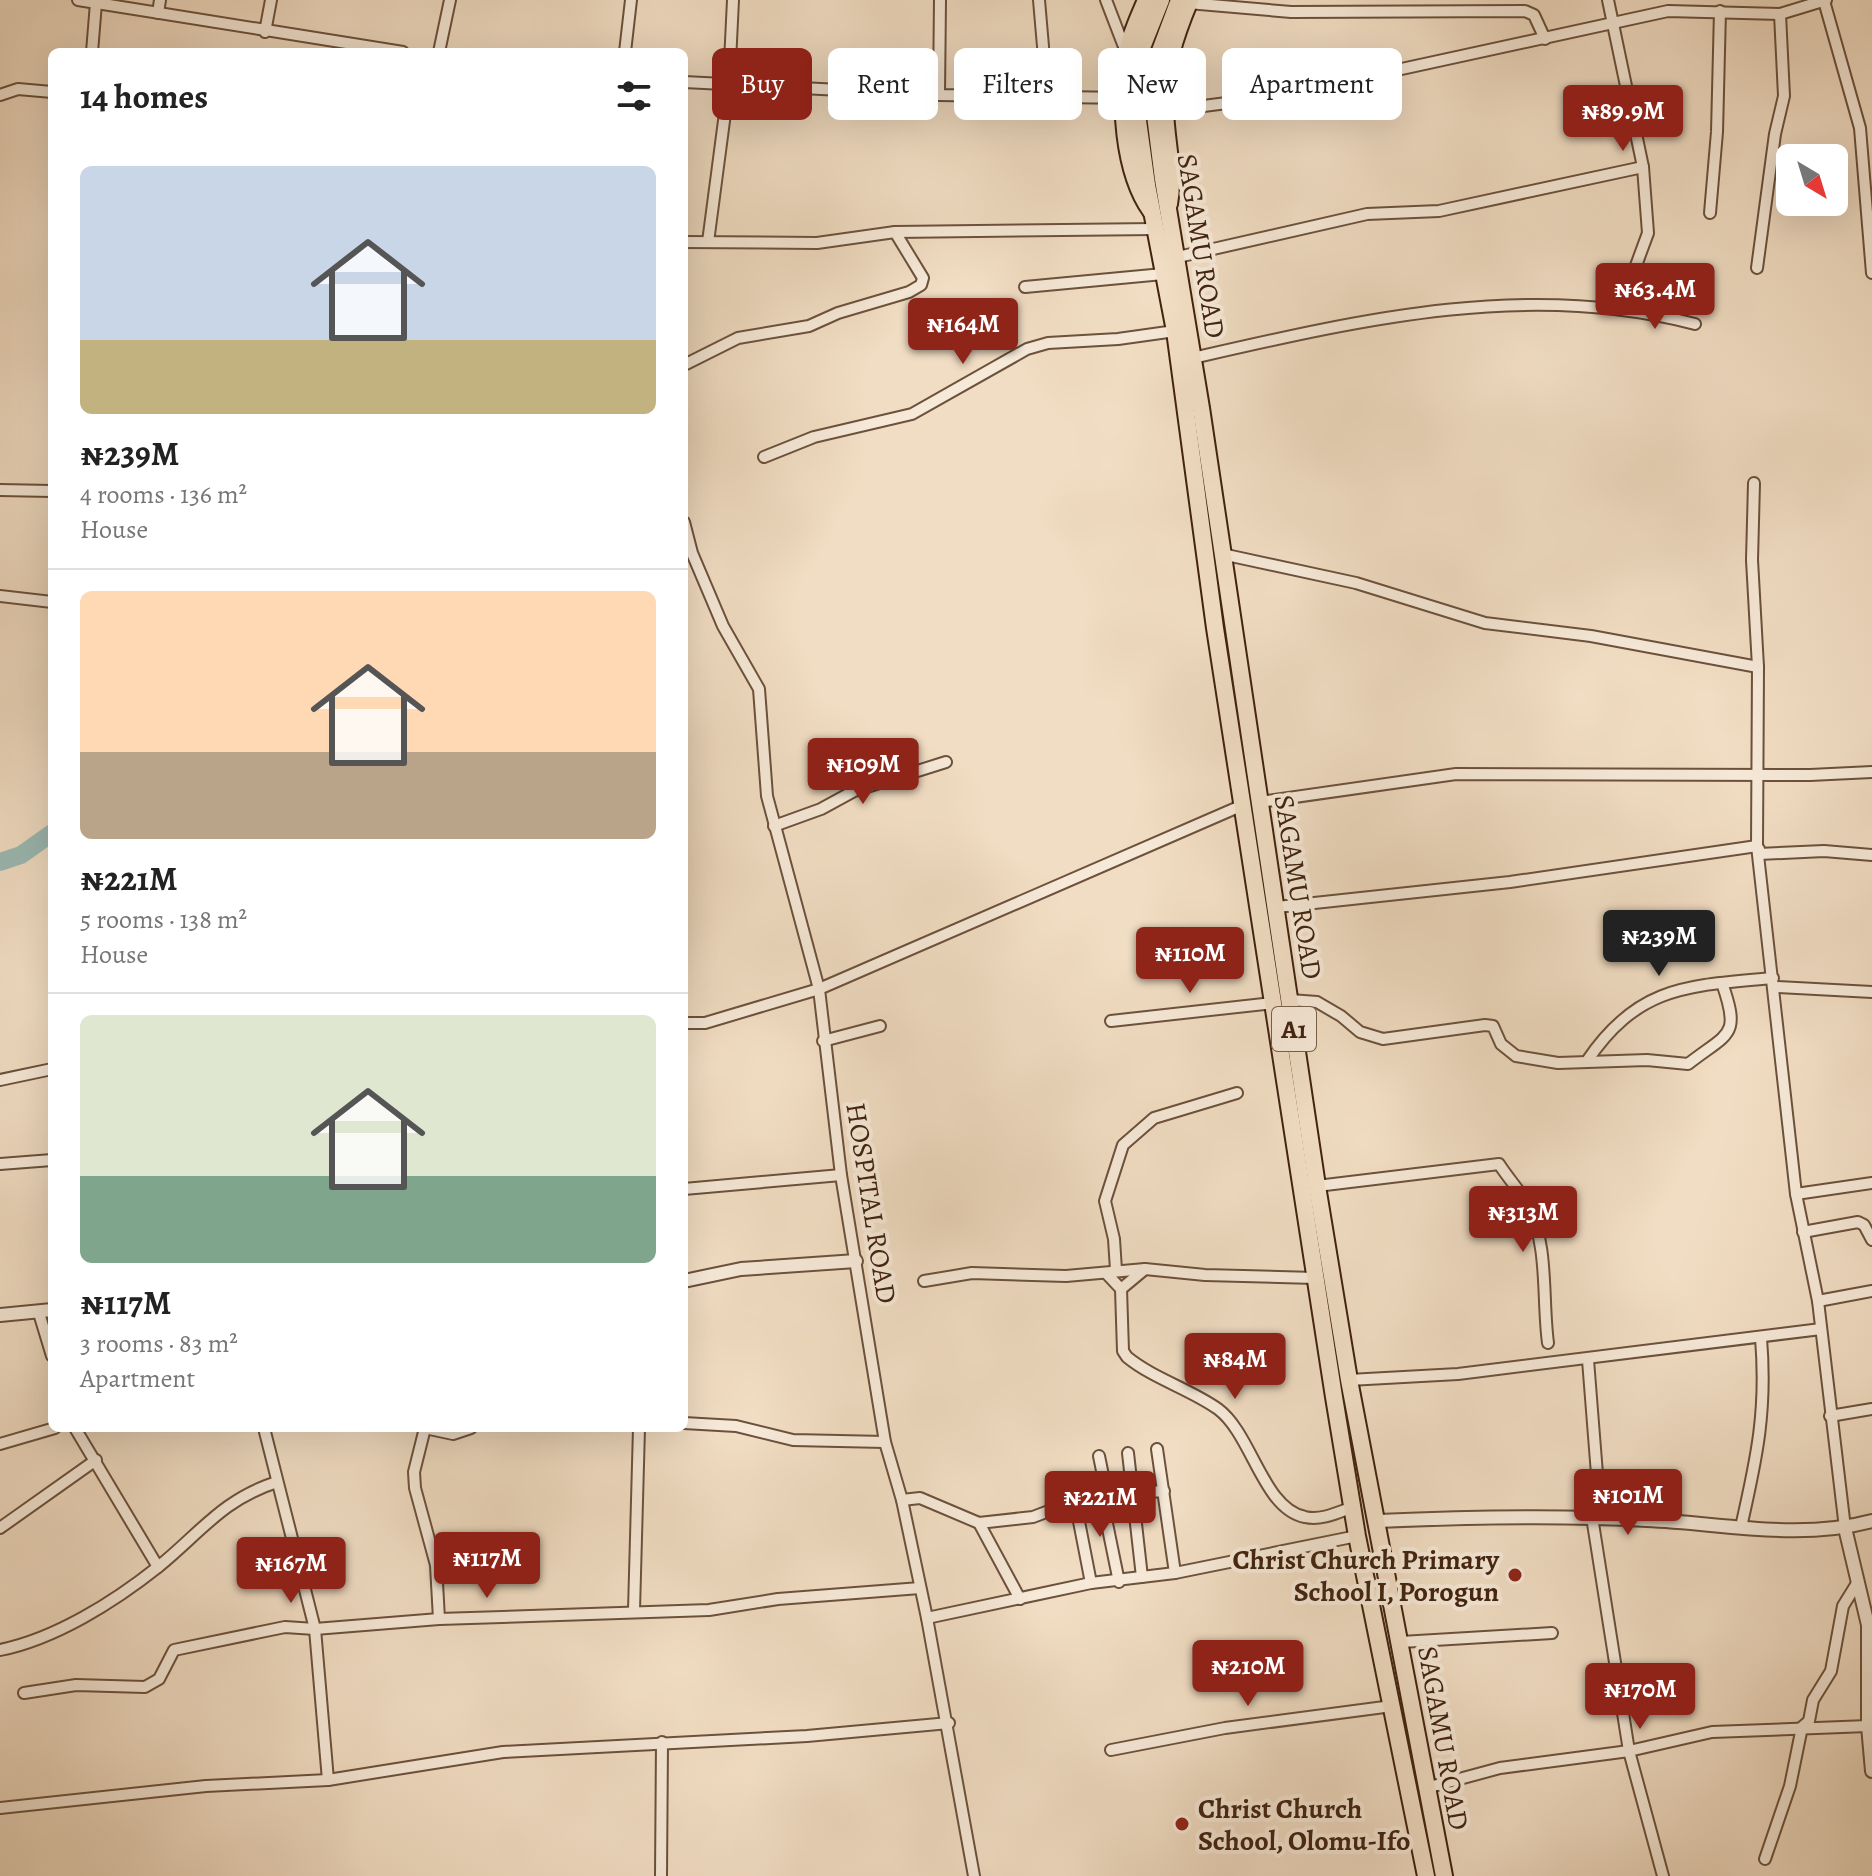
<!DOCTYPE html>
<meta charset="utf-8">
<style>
:root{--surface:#fff;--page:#f2f2f2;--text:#222;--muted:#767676;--line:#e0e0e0;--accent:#8f2418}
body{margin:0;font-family:Alegreya,serif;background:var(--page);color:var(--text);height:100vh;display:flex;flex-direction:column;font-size:30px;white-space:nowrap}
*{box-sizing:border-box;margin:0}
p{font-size:26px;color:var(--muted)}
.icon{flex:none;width:44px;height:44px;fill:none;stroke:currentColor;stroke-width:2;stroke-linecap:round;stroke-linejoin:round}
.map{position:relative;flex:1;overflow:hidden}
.panel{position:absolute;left:48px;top:48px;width:640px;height:1384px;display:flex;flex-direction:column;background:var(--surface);border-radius:12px;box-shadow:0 8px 32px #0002}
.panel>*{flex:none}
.top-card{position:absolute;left:712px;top:48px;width:760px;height:72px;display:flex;gap:16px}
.needle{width:52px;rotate:142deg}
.tools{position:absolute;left:1776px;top:144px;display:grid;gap:16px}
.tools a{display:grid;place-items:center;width:72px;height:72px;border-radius:12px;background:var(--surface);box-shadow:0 8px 32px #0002;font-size:40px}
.price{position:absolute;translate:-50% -68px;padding:0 18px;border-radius:8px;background:var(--accent);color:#fff;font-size:26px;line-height:52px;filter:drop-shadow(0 2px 4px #0008)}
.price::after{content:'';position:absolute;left:50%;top:48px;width:24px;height:18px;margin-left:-12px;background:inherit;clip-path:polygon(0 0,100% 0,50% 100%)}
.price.on{background:#222;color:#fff}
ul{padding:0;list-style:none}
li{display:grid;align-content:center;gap:16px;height:424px;padding:0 32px}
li+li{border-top:2px solid var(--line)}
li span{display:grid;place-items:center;height:248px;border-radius:12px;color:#555}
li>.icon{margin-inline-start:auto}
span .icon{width:144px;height:144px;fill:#fffc;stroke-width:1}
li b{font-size:34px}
h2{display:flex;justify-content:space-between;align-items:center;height:96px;padding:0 32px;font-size:34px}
.pill{padding:0 28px;border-radius:12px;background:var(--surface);box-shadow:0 8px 32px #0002;font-size:28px;line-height:72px}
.pill.on{background:var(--accent);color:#fff}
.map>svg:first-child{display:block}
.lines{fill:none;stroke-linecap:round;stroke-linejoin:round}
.river{stroke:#9bbbb6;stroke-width:18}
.minor-casing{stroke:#6c513c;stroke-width:14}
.tertiary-casing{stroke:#6c513c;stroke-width:16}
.primary-casing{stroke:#40220f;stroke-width:20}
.trunk-casing{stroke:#40220f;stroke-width:20}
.minor{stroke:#f6e9d8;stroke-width:10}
.tertiary{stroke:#f6e9d8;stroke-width:12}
.primary{stroke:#f1ddc3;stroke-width:16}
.trunk{stroke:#f1ddc3;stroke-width:16}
.poi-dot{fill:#8f2418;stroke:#f6e9d8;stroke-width:3}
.labels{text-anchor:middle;stroke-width:8;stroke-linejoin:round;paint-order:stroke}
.shield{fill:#f6e9d8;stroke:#775e4b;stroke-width:2}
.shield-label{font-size:26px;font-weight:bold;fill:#40220f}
.street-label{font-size:28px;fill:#40220f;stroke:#f6e9d8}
.poi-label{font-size:28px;font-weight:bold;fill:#40220f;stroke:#f6e9d8;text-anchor:end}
</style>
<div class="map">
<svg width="1872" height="1876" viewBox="0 0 1872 1876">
<rect width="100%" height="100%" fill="#f1ddc3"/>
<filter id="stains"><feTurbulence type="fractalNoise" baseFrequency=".0025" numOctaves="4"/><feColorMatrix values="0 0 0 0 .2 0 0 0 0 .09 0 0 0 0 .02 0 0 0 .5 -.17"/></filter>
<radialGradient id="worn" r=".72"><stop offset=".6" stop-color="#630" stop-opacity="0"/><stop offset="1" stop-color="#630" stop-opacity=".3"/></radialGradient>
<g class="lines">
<path class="river" d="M0,862l21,-7 31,-22"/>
<g class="minor-casing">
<g id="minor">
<path d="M78,0l325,52"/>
<path d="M1039,0l5,58 -1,38"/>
<path d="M1106,0l20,52"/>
<path d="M1608,0l35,167 5,66 -28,76"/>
<path d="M1824,1l36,127 12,145"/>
<path d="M1188,3l103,9 234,-1 9,4 11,24"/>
<path d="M158,13l2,-13"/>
<path d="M265,32l6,-32"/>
<path d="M92,52l4,-49"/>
<path d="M439,52l11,-52"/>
<path d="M625,52l6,-52"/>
<path d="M684,82l255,13 186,3"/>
<path d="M0,95l18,-6 34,3"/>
<path d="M939,95l1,-95"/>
<path d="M1165,111l108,-14 395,-86 112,3 46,-14"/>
<path d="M1710,213l7,-81 3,-121"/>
<path d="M684,242l133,1 78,-11 260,-3"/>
<path d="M708,242l21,-159 4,-83"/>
<path d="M1178,257l189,-43 72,-3 204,-44"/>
<path d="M1757,268l18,-134 9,-38 -4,-82"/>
<path d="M1025,287l138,-13"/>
<path d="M1193,358c166,-38 334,-78 502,-34"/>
<path d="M684,365l54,-27 71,-12 29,-13 71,-21 12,-7 2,-7 -28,-46"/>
<path d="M764,457l50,-20 98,-23 115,-65 21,-6 70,-4 57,-8"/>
<path d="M1754,483l-2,77 6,107 -1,179 39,348 22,107 27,227"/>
<path d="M0,490l52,1"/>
<path d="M684,522l8,31 31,73 36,63 8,107 52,193 -114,34h-21"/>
<path d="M1222,554l134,29 129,40 106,13 167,31"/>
<path d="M0,596l52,6"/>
<path d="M1260,802l196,-28 354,1 62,-3"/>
<path d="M774,826l47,-17 33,-18 92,-29"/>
<path d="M1759,849v5l65,-3 48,4"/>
<path d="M1277,907l233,-25 247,-36"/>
<path d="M1776,987l96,5"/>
<path d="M1290,1000l27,2 24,14 19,16 23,7 102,-14 8,1 8,18 15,12 42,7 89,-3 41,4c41,-32 53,-27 34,-81"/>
<path d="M1111,1021l162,-18"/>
<path d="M823,1041l57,-15"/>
<path d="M1587,1061c52,-77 103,-75 186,-83"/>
<path d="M0,1080l52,-11"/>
<path d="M0,1164l52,-4"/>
<path d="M1317,1186l182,-22c9,14 21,27 29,41 21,41 14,94 20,138"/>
<path d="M684,1189l157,-14"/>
<path d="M1796,1194l76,-11"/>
<path d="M1803,1232l55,-10 6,3 8,15"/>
<path d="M1116,1270l-2,-31 -9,-38 18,-56 31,-27 83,-25"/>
<path d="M1106,1273l15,16 2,62 4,6c27,22 63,32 91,52 34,25 45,100 87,108 16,4 34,-5 48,-10"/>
<path d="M924,1281l48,-8 94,3 79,-7 60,6 110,3"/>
<path d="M1121,1289l24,-20"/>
<path d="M1818,1301l54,-10"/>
<path d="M39,1313l13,43"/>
<path d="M1588,1360l9,114 -5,43 37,234 34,125"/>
<path d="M1349,1380l109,-6 363,-45"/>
<path d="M1830,1416l42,-7"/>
<path d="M684,1423l52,3 57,14 92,2"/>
<path d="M75,1428l83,139"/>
<path d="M264,1428l51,201 13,151"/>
<path d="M425,1428l-11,44 1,16 21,77 3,54"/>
<path d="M425,1428l28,6 18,-6"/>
<path d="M0,1444l55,-16"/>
<path d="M1157,1449l18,124"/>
<path d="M1128,1453l14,124"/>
<path d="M1099,1456l8,39 -4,9 16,78"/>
<path d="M902,1500l18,-2 59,25 54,-6 42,-16 32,-6 57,-4"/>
<path d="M1075,1501l16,82"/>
<path d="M979,1523l41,76"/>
<path d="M1741,1527c16,-70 26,-117 20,-189"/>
<path d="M0,1528l96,-68"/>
<path d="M634,1610l5,-182"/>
<path d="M927,1618l164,-35 84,-10 182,-37"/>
<path d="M1401,1642l151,-9"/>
<path d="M0,1650c55,-11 114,-48 158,-83 42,-34 65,-68 119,-85"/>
<path d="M24,1693l52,-8 69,2 14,-8 15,-29 111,-23 30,2 124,-10 270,-9 69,-11 142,-11"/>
<path d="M1111,1750l114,-22 167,-22"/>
<path d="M1426,1788l74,-20 129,-17 83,-19 156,-6 4,-3"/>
<path d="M0,1808l206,-22 122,-6 175,-28 304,-16 142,-13"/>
<path d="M1765,1859l25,-73 12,-59 7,-6 4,-21 18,-29 12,-65 13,-21"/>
<path d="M661,1876l1,-134"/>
<path d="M974,1876l-47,-258 -25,-118 -17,-58 -44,-267 -22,-186 424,-184"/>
</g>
</g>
<g class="tertiary-casing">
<g id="tertiary">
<path d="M684,1281l57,-12 115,-8"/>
<path d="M0,1315l52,-5"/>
<path d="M1378,1521c90,-4 179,-6 269,-1 75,3 151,21 225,1"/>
<path d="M1845,1528l23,97v101l4,45"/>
</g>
</g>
<g class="primary-casing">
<g id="primary">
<path d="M1146,0c-7,17 -16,35 -19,53 -8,47 -4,119 24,158"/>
<path d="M1169,204c6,-32 -3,-61 -4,-94 -2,-39 10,-74 25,-110"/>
</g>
</g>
<g class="trunk-casing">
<g id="trunk">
<path d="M1161,0l-22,55 -4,44 12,86 28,146 40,297 119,769 23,139 69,340"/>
<path d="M1179,0l-22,59 -4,40 10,80 38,229 116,778 32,194 95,496"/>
</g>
</g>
<use href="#minor" class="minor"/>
<use href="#tertiary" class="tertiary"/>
<use href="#primary" class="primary"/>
<use href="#trunk" class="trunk"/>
</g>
<g class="poi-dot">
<circle cx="1515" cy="1575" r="8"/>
<circle cx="1182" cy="1824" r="8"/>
</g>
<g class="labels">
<rect class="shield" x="1272" y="1007" width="44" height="44" rx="6"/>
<g class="shield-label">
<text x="1294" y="1038">A1</text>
</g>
<g class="street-label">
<text transform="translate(1202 246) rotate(81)" y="10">SAGAMU ROAD</text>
<text transform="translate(1299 887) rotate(81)" y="10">SAGAMU ROAD</text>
<text transform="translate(872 1203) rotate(81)" y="10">HOSPITAL ROAD</text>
<text transform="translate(1444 1738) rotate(80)" y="10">SAGAMU ROAD</text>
</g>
<g class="poi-label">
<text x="1499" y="1569">Christ Church Primary<tspan x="1499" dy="32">School I, Porogun</tspan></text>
<text x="1198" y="1818" text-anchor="start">Christ Church<tspan x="1198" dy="32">School, Olomu-Ifo</tspan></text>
</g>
</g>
<rect width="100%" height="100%" filter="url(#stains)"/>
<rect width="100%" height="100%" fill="url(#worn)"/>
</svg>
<div class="tools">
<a><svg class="needle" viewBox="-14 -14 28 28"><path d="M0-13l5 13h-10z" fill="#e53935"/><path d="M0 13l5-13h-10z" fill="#767676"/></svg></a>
</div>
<b class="price" style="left:1623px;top:153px">₦89.9M</b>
<b class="price" style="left:1655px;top:331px">₦63.4M</b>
<b class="price" style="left:963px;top:366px">₦164M</b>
<b class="price" style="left:863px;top:806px">₦109M</b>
<b class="price on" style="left:1659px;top:978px">₦239M</b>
<b class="price" style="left:1190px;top:995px">₦110M</b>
<b class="price" style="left:1523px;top:1254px">₦313M</b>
<b class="price" style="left:1235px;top:1401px">₦84M</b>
<b class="price" style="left:1628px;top:1537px">₦101M</b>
<b class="price" style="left:1100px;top:1539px">₦221M</b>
<b class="price" style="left:487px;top:1600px">₦117M</b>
<b class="price" style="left:291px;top:1605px">₦167M</b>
<b class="price" style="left:1248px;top:1708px">₦210M</b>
<b class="price" style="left:1640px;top:1731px">₦170M</b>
<div class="top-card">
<a class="pill on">Buy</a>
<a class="pill">Rent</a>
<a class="pill">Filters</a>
<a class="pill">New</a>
<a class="pill">Apartment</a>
</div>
<section class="panel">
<h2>14 homes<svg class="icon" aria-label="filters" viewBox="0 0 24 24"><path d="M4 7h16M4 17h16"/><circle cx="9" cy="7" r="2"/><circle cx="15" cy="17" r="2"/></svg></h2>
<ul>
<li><span style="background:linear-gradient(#c9d6e8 70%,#c2b280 0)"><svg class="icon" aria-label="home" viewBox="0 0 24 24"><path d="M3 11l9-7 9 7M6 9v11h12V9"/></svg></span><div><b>₦239M</b><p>4 rooms · 136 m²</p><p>House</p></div></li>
<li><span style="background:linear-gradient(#ffd9b3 65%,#b9a48a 0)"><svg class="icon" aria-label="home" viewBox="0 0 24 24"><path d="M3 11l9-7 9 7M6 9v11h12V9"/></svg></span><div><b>₦221M</b><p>5 rooms · 138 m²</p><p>House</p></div></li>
<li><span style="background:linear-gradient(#dfe7d0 65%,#7fa58c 0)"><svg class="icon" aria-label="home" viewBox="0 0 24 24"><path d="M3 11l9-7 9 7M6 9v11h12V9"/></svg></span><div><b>₦117M</b><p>3 rooms · 83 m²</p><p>Apartment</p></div></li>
</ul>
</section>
</div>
